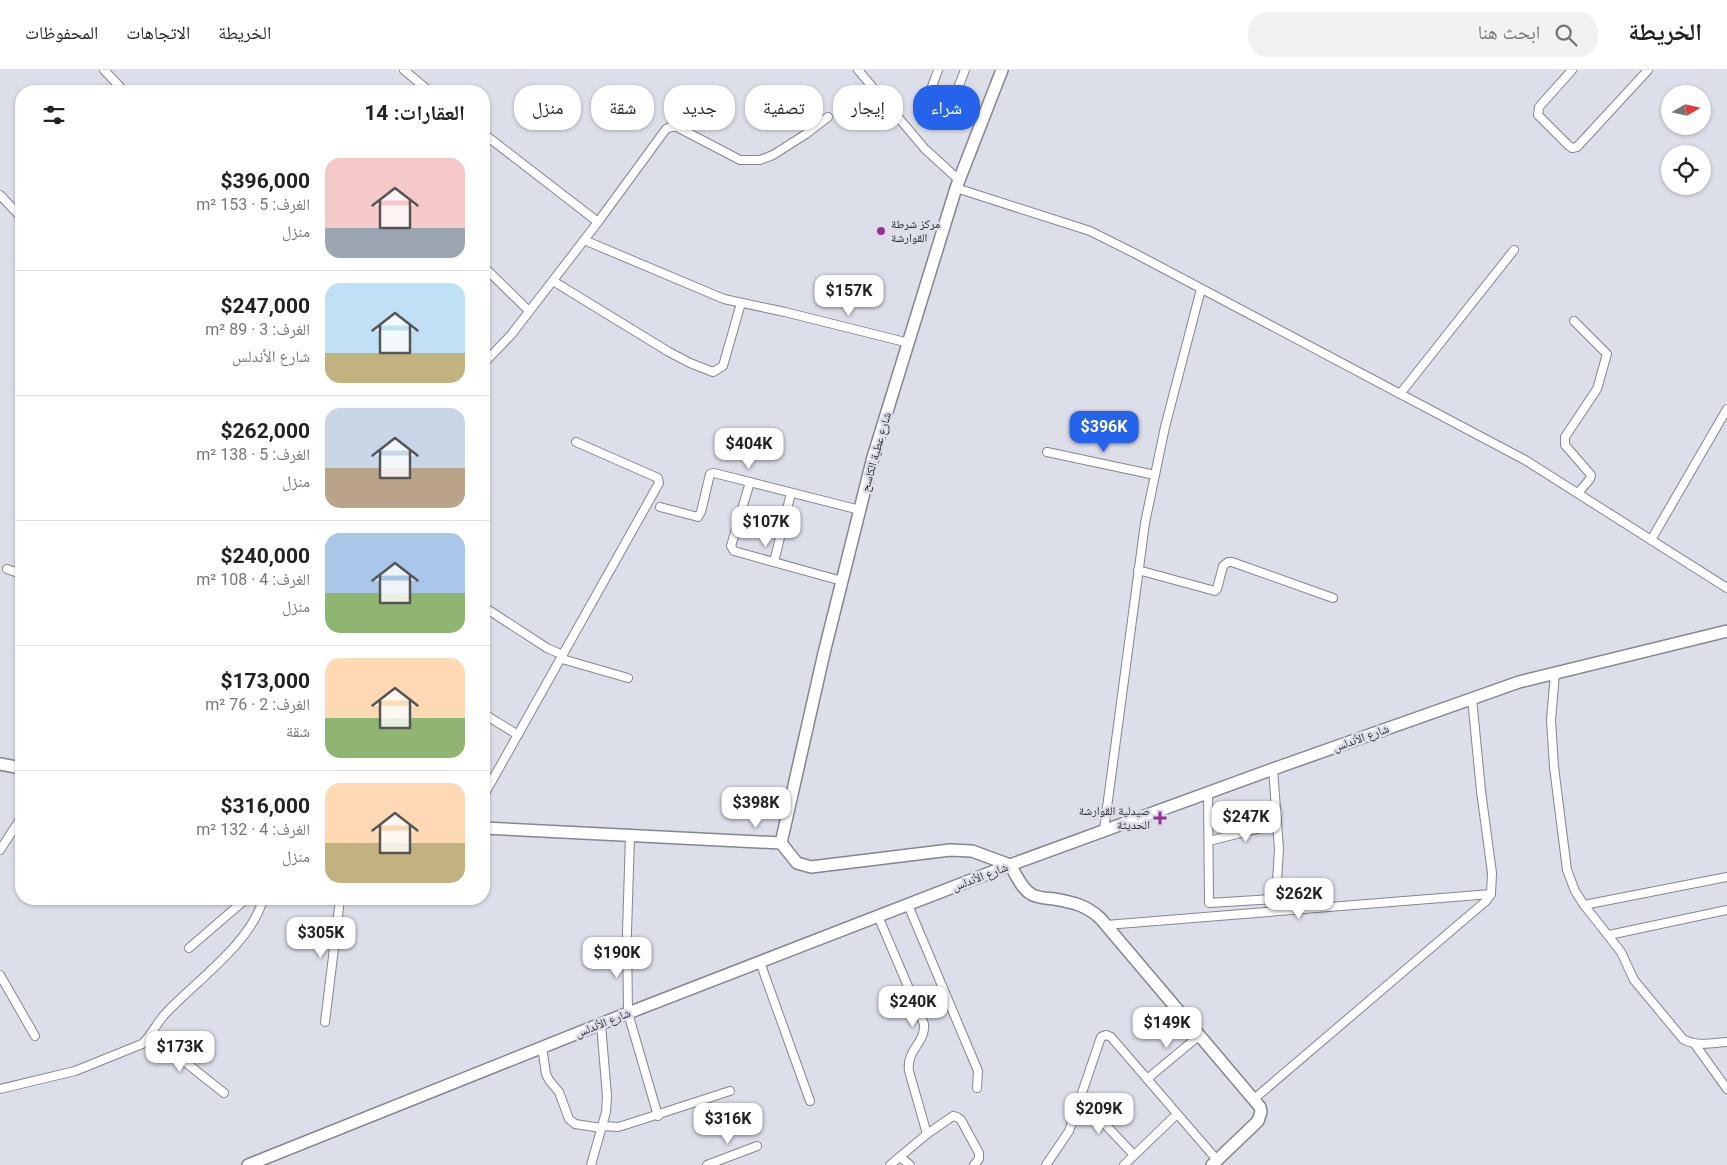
<!DOCTYPE html>
<html lang="ar">
<meta charset="utf-8">
<style>
:root{--surface:#fff;--page:#f2f2f2;--text:#222;--muted:#767676;--line:#e0e0e0;--accent:#2563eb}
body{margin:0;font-family:Roboto,"Noto Naskh Arabic",sans-serif;background:var(--page);color:var(--text);direction:rtl;height:100vh;display:flex;flex-direction:column;font-size:19px;white-space:nowrap}
*{box-sizing:border-box;margin:0}
p{font-size:16px;color:var(--muted)}
.icon{flex:none;width:28px;height:28px;fill:none;stroke:currentColor;stroke-width:2;stroke-linecap:round;stroke-linejoin:round}
.map{position:relative;flex:1;overflow:hidden;direction:ltr}
.sheet{position:absolute;left:15px;top:15px;width:475px;height:820px;display:flex;flex-direction:column;background:var(--surface);border-radius:20px;box-shadow:0 1px 4px #0004;direction:rtl}
.sheet>*{flex:none}
.banner{position:absolute;left:505px;top:15px;width:475px;height:45px;direction:rtl;display:flex;gap:10px}
.needle{width:32px;rotate:81deg}
.tools{position:absolute;left:1661px;top:15px;display:grid;gap:10px}
.tools a{display:grid;place-items:center;width:50px;height:50px;border-radius:50%;background:var(--surface);box-shadow:0 1px 4px #0004;font-size:25px}
.price{position:absolute;translate:-50% -42px;padding:0 11px;border-radius:10px;background:#fff;color:#222;font-size:16px;line-height:32px;filter:drop-shadow(0 1px 2px #0008)}
.price::after{content:'';position:absolute;left:50%;top:30px;width:15px;height:11px;margin-left:-8px;background:inherit;clip-path:polygon(0 0,100% 0,50% 100%)}
.price.current{background:var(--accent);color:#fff}
ul{padding:0;list-style:none}
li{display:flex;align-items:center;gap:15px;height:125px;padding:0 25px}
li+li{border-top:1px solid var(--line)}
li span{display:grid;place-items:center;flex:none;width:140px;height:100px;border-radius:15px;color:#555}
li>.icon{margin-inline-start:auto}
span .icon{width:60px;height:60px;fill:#fffc;stroke-width:1}
li b{font-size:21px}
h2{display:flex;justify-content:space-between;align-items:center;height:60px;padding:0 25px;font-size:21px}
.chip{padding:0 18px;border-radius:20px;background:var(--surface);box-shadow:0 1px 4px #0004;font-size:18px;line-height:45px}
.chip.current{background:var(--accent);color:#fff}
header{display:flex;align-items:center;gap:30px;box-sizing:border-box;height:70px;padding:0 25px;background:var(--surface);border-bottom:1px solid var(--line)}
header strong{font-size:24px}
nav{display:flex;gap:28px;margin-inline-start:auto;font-size:18px}
.search{width:350px;height:45px;background:var(--page);display:flex;align-items:center;gap:12px;box-sizing:border-box;padding:0 18px;border-radius:20px;color:var(--muted);font-size:19px}
.map>svg:first-child{display:block}
.lines{fill:none;stroke-linecap:round;stroke-linejoin:round}
.street-casing{stroke:#83868f;stroke-width:10}
.secondary-casing{stroke:#83868f;stroke-width:14}
.street{stroke:#fff;stroke-width:8}
.secondary{stroke:#fff;stroke-width:11}
.poi-dot{fill:#993194;stroke:#dcdee9;stroke-width:2}
.labels{text-anchor:middle;stroke-width:5;stroke-linejoin:round;paint-order:stroke}
.poi-label{font-size:12px;fill:#2c2d31;stroke:#dcdee9;text-anchor:start}
.street-label{font-size:12px;fill:#2c2d31;stroke:#dcdee9}
</style>
<header>
<strong>الخريطة</strong>
<div class="search"><svg class="icon" aria-label="search" viewBox="0 0 24 24"><circle cx="10" cy="10" r="6"/><path d="M15 15l6 6"/></svg>ابحث هنا</div>
<nav><a>الخريطة</a><a>الاتجاهات</a><a>المحفوظات</a></nav>
</header>
<div class="map">
<svg width="1727" height="1095" viewBox="0 0 1727 1095">
<rect width="100%" height="100%" fill="#dcdee9"/>
<g class="lines">
<g class="street-casing">
<g id="street">
<path d="M104,0l20,21"/>
<path d="M404,0l25,21"/>
<path d="M858,0l67,79 35,32"/>
<path d="M1572,0l-33,37 -1,8 30,30 4,3 5,-1 71,-77"/>
<path d="M929,25l9,-25"/>
<path d="M949,41l16,-41"/>
<path d="M484,64l114,88"/>
<path d="M956,118l134,43 46,23 389,206 202,128"/>
<path d="M0,125l21,22"/>
<path d="M584,170l140,59 61,13 124,31"/>
<path d="M484,197l45,44"/>
<path d="M553,211l116,71 21,11 23,9 10,-6 18,-63"/>
<path d="M1574,251l33,33 -10,35 -32,48v8l26,30 -1,4 -12,14"/>
<path d="M484,293l27,-28 87,-113 68,-93 5,-2h6l63,33h20l13,-5 33,-21 22,-17"/>
<path d="M1400,324l114,-144"/>
<path d="M1047,382l108,23"/>
<path d="M750,412l-19,64 3,5 108,30"/>
<path d="M660,437l38,10 3,-5 9,-38 4,-1 146,37"/>
<path d="M1651,470l76,-131"/>
<path d="M774,492l17,-69"/>
<path d="M7,499l14,5"/>
<path d="M1138,500l77,21 2,-2 6,-23 5,-4h4l101,36"/>
<path d="M484,537l63,41 16,7"/>
<path d="M562,589l66,19"/>
<path d="M1555,603l-4,47 3,47 13,103 8,21 9,14 37,47 13,28 49,59c13,8 29,4 44,3"/>
<path d="M484,644l34,21"/>
<path d="M1208,723l1,110 65,-4 2,-3 3,-47 -6,-80"/>
<path d="M484,725l175,-312 -1,-5 -82,-36"/>
<path d="M1104,760l41,-307 20,-96 36,-138"/>
<path d="M630,766l-3,96 1,81 30,103"/>
<path d="M1209,771l68,-17"/>
<path d="M0,780l21,-32"/>
<path d="M908,835l70,166 -1,17"/>
<path d="M1584,835l143,-28"/>
<path d="M878,846l46,108c2,19 -18,25 -15,47l18,63"/>
<path d="M1106,855l385,-31"/>
<path d="M1609,865l118,-25"/>
<path d="M189,878l57,-49"/>
<path d="M760,892l50,139"/>
<path d="M0,905l35,61"/>
<path d="M325,952l15,-123"/>
<path d="M151,965l73,58"/>
<path d="M1694,973l33,46"/>
<path d="M542,977l4,27 3,6 10,12 10,27 6,5 26,4"/>
<path d="M1147,1009l53,-44"/>
<path d="M0,1019l75,-18 67,-27c10,-9 15,-22 24,-31 30,-32 86,-71 97,-114"/>
<path d="M1081,1029l53,56"/>
<path d="M1254,1029l232,-198 5,-7 1,-21 -11,-82 -9,-93"/>
<path d="M602,1056l16,1 10,-3 102,-33"/>
<path d="M900,1087l10,8"/>
<path d="M591,1095l15,-53 1,-16 -6,-72"/>
<path d="M707,1095l50,-19"/>
<path d="M890,1095l37,-31 26,-18 4,1 4,3 18,33v6l-5,6"/>
<path d="M1046,1095l23,-34 32,-94 5,-2 5,2 106,123"/>
<path d="M1124,1095l53,-51"/>
</g>
</g>
<g class="secondary-casing">
<g id="secondary">
<path d="M0,694l21,4"/>
<path d="M484,758l297,15 16,20 14,4 139,-17 22,1 38,14c6,9 11,23 21,29 6,4 15,4 23,5 18,3 32,6 46,19l160,189 1,5 -3,9 -46,44"/>
<path d="M781,773l43,-190 49,-196 83,-269 46,-118"/>
<path d="M248,1095l380,-152 382,-148 263,-96 246,-87 208,-51"/>
</g>
</g>
<use href="#street" class="street"/>
<use href="#secondary" class="secondary"/>
</g>
<g class="poi-dot">
<circle cx="881" cy="161" r="5"/>
<path d="M1157.5 740.5h5v5h5v5h-5v5h-5v-5h-5v-5h5z"/>
</g>
<g class="labels">
<g class="poi-label">
<text x="891" y="158">مركز شرطة<tspan x="891" dy="14">القوارشة</tspan></text>
<text x="1150" y="745" text-anchor="end">صيدلية القوارشة<tspan x="1150" dy="14">الحديثة</tspan></text>
</g>
<g class="street-label">
<text transform="translate(876 382) rotate(-74)" y="4">شارع عطية الكاسح</text>
<text transform="translate(1361 668) rotate(-20)" y="4">شارع الأندلس</text>
<text transform="translate(980 807) rotate(-21)" y="4">شارع الأندلس</text>
<text transform="translate(603 953) rotate(-22)" y="4">شارع الأندلس</text>
</g>
</g>
</svg>
<div class="tools">
<a><svg class="needle" viewBox="-14 -14 28 28"><path d="M0-13l5 13h-10z" fill="#e53935"/><path d="M0 13l5-13h-10z" fill="#767676"/></svg></a>
<a><svg class="icon" aria-label="locate" viewBox="0 0 24 24"><circle cx="12" cy="12" r="6"/><path d="M12 2v4M12 18v4M2 12h4M18 12h4"/></svg></a>
</div>
<b class="price" style="left:849px;top:247px">$157K</b>
<b class="price current" style="left:1104px;top:383px">$396K</b>
<b class="price" style="left:749px;top:400px">$404K</b>
<b class="price" style="left:766px;top:478px">$107K</b>
<b class="price" style="left:756px;top:759px">$398K</b>
<b class="price" style="left:1246px;top:773px">$247K</b>
<b class="price" style="left:1299px;top:850px">$262K</b>
<b class="price" style="left:321px;top:889px">$305K</b>
<b class="price" style="left:617px;top:909px">$190K</b>
<b class="price" style="left:913px;top:958px">$240K</b>
<b class="price" style="left:1167px;top:979px">$149K</b>
<b class="price" style="left:180px;top:1003px">$173K</b>
<b class="price" style="left:1099px;top:1065px">$209K</b>
<b class="price" style="left:728px;top:1075px">$316K</b>
<div class="banner">
<a class="chip current">شراء</a>
<a class="chip">إيجار</a>
<a class="chip">تصفية</a>
<a class="chip">جديد</a>
<a class="chip">شقة</a>
<a class="chip">منزل</a>
</div>
<section class="sheet">
<h2>العقارات: 14<svg class="icon" aria-label="filters" viewBox="0 0 24 24"><path d="M4 7h16M4 17h16"/><circle cx="9" cy="7" r="2"/><circle cx="15" cy="17" r="2"/></svg></h2>
<ul>
<li><span style="background:linear-gradient(#f6c9c9 70%,#9aa5b1 0)"><svg class="icon" aria-label="home" viewBox="0 0 24 24"><path d="M3 11l9-7 9 7M6 9v11h12V9"/></svg></span><div><b>$396,000</b><p>الغرف: 5 · 153 m²</p><p>منزل</p></div></li>
<li><span style="background:linear-gradient(#bfe0f5 70%,#c2b280 0)"><svg class="icon" aria-label="home" viewBox="0 0 24 24"><path d="M3 11l9-7 9 7M6 9v11h12V9"/></svg></span><div><b>$247,000</b><p>الغرف: 3 · 89 m²</p><p>شارع الأندلس</p></div></li>
<li><span style="background:linear-gradient(#c9d6e8 60%,#b9a48a 0)"><svg class="icon" aria-label="home" viewBox="0 0 24 24"><path d="M3 11l9-7 9 7M6 9v11h12V9"/></svg></span><div><b>$262,000</b><p>الغرف: 5 · 138 m²</p><p>منزل</p></div></li>
<li><span style="background:linear-gradient(#a9c7e8 60%,#8fb573 0)"><svg class="icon" aria-label="home" viewBox="0 0 24 24"><path d="M3 11l9-7 9 7M6 9v11h12V9"/></svg></span><div><b>$240,000</b><p>الغرف: 4 · 108 m²</p><p>منزل</p></div></li>
<li><span style="background:linear-gradient(#ffd9b3 60%,#8fb573 0)"><svg class="icon" aria-label="home" viewBox="0 0 24 24"><path d="M3 11l9-7 9 7M6 9v11h12V9"/></svg></span><div><b>$173,000</b><p>الغرف: 2 · 76 m²</p><p>شقة</p></div></li>
<li><span style="background:linear-gradient(#ffd9b3 60%,#c2b280 0)"><svg class="icon" aria-label="home" viewBox="0 0 24 24"><path d="M3 11l9-7 9 7M6 9v11h12V9"/></svg></span><div><b>$316,000</b><p>الغرف: 4 · 132 m²</p><p>منزل</p></div></li>
</ul>
</section>
</div>
